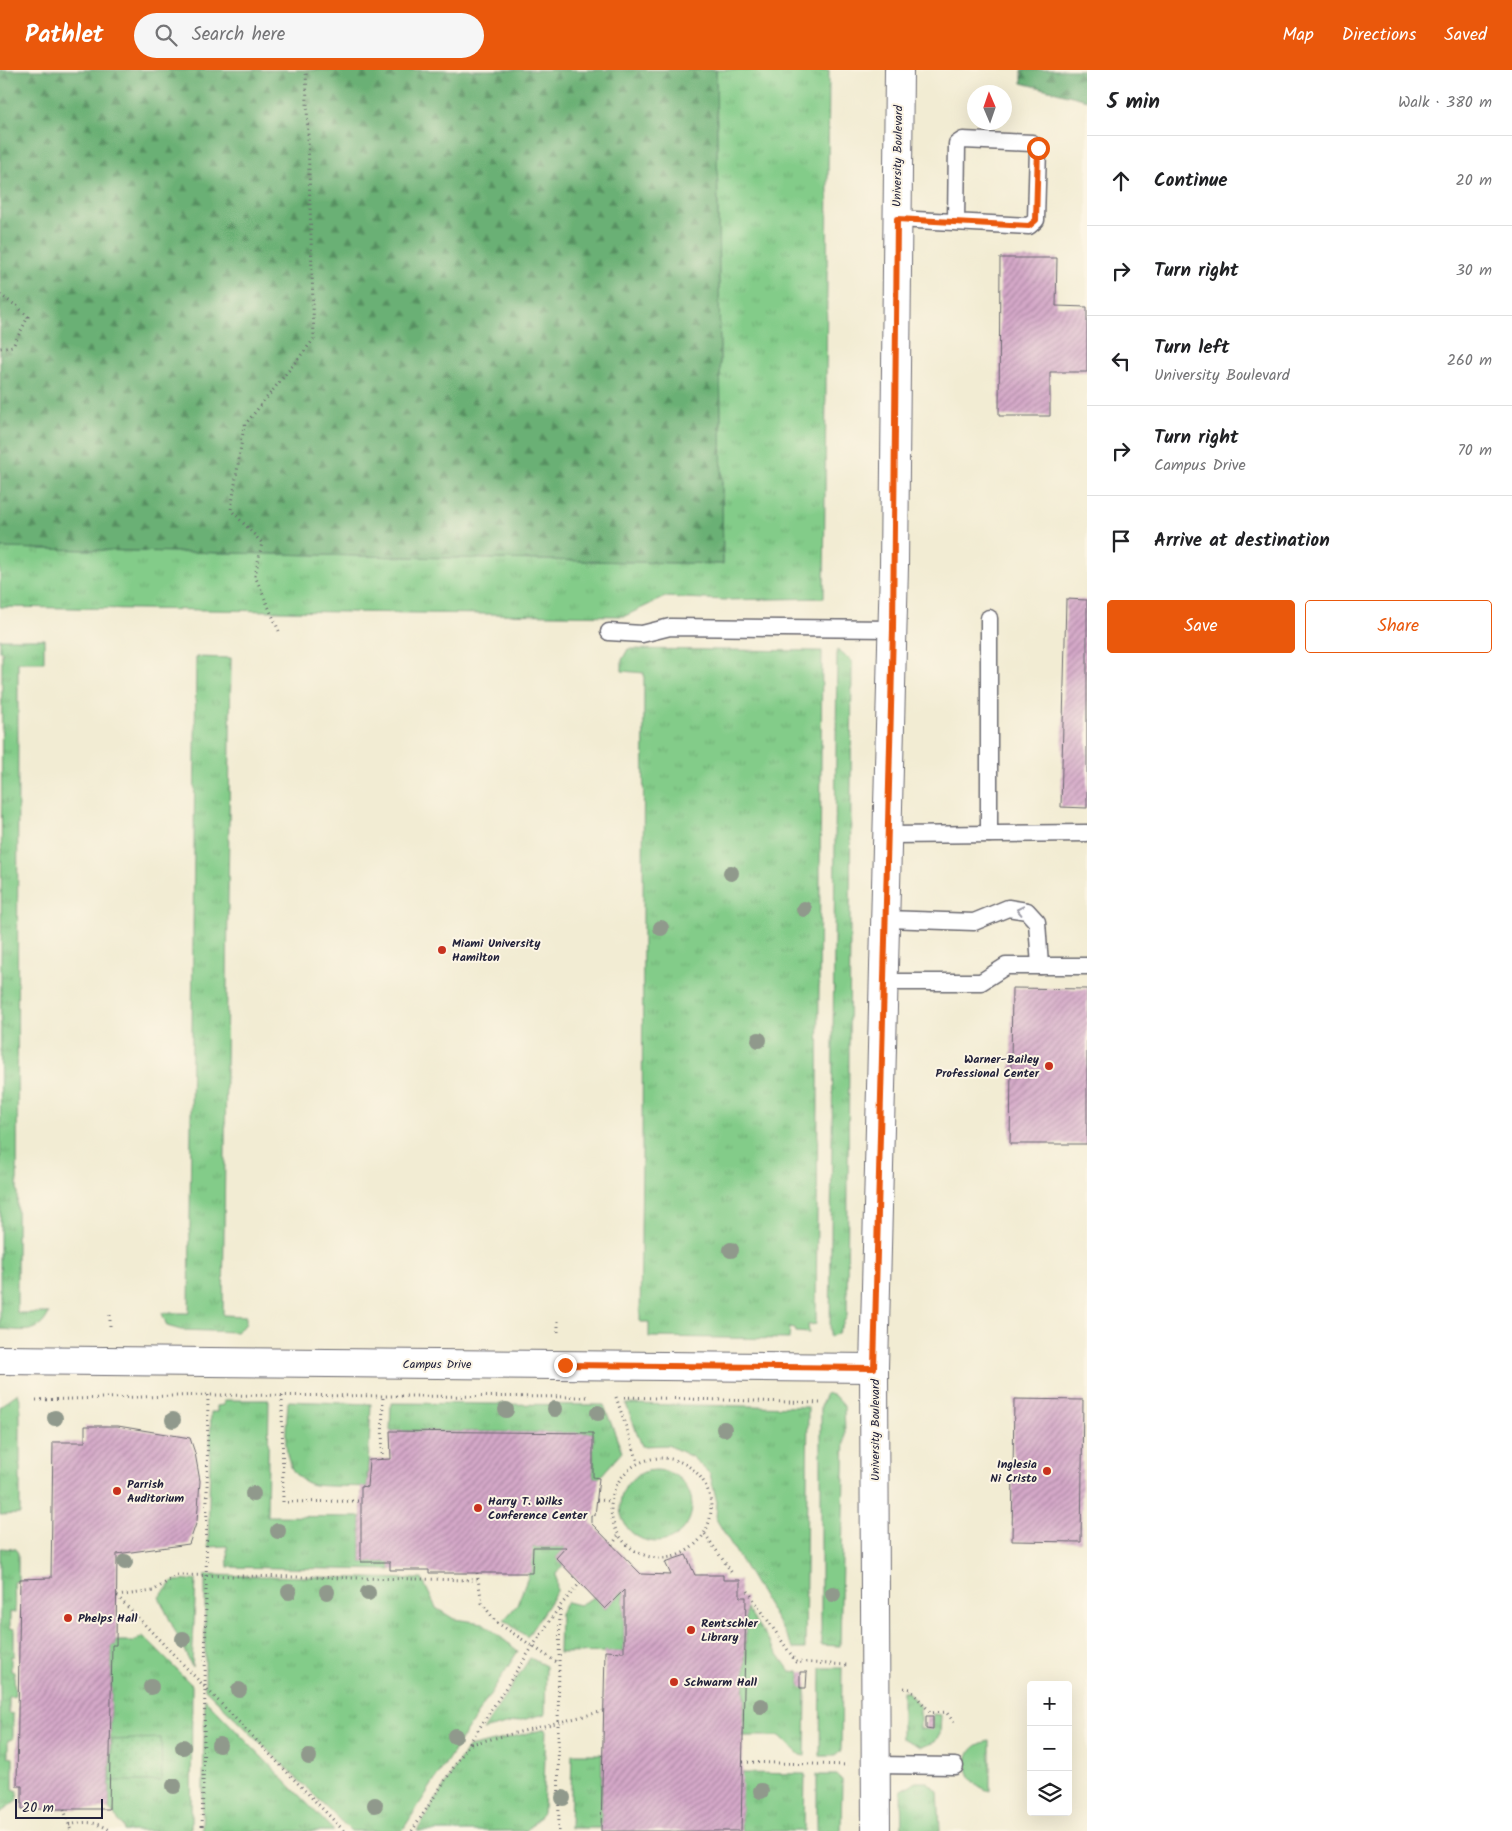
<!DOCTYPE html>
<meta charset="utf-8">
<style>
body{margin:0;font-family:Kalam,sans-serif;background:#f6f6f6;color:#202124}
.controls{position:absolute;right:15px;bottom:15px;display:grid;overflow:hidden;border-radius:5px;box-shadow:0 5px 20px #0002}
.controls button{width:45px;height:45px;display:grid;place-items:center;padding:0;border:0;border-bottom:1px solid #e0e0e0;background:#fff;color:#202124;font:25px sans-serif}
.compass{position:absolute;left:967px;top:15px;width:45px;height:45px;border-radius:50%;background:#fff;box-shadow:0 5px 20px #0002;rotate:358deg}
.scale{position:absolute;left:15px;bottom:12px;width:88px;box-sizing:border-box;padding-left:5px;border:2px solid #22223b;border-top:0;font-size:14px;line-height:18px;white-space:nowrap;color:#22223b;-webkit-text-stroke:4px #fcf5e5;paint-order:stroke}
.stop{position:absolute;width:15px;height:15px;margin:-11px;border:4px solid #ea580c;border-radius:50%;background:#fff}
.stop.end{background:#ea580c;border-color:#fff;box-shadow:0 1px 5px #0008}
.list{margin:0;padding:0;list-style:none}
h2{display:flex;justify-content:space-between;align-items:center;height:65px;margin:0;padding:0 20px;font-size:21px}
h2 small{font-size:16px;font-weight:400;color:#757577}
.list li{display:grid;grid-template-columns:32px 1fr auto;gap:15px;align-items:center;box-sizing:border-box;height:90px;padding:0 20px;border-top:1px solid #e0e0e0}
.list b{display:block;font-size:19px;white-space:nowrap}
.list p{margin:0;font-size:16px;white-space:nowrap;color:#757577}
.list em{font-size:16px;font-style:normal;color:#757577}
.actions{display:flex;gap:10px;padding:15px 20px}
.actions a{flex:1;padding:11px 0;border:1px solid #ea580c;border-radius:5px;text-align:center;font-size:18px;color:#ea580c}
.actions .main{background:#ea580c;color:#fff}
.icon{flex:none;width:28px;height:28px;fill:none;stroke:currentColor;stroke-width:2;stroke-linecap:round;stroke-linejoin:round}
.map{position:relative;flex:none;width:1087px;height:1761px;overflow:hidden}
header{display:flex;align-items:center;gap:30px;box-sizing:border-box;height:70px;padding:0 25px;background:#ea580c;color:#fff}
header strong{font-size:24px}
nav{display:flex;gap:28px;margin-inline-start:auto;font-size:18px}
.search{width:350px;height:45px;background:#f6f6f6;display:flex;align-items:center;gap:12px;box-sizing:border-box;padding:0 18px;border-radius:28px;color:#757577;font-size:19px}
main{display:flex}
aside{flex:1;background:#fff}
.map>svg:first-child{display:block}
.grass{fill:url(#grass-tufts);stroke:#527762}
.forest{fill:url(#forest-firs);stroke:#466958}
.garden{fill:url(#garden-dots);stroke:#527762}
.building{fill:url(#building-hatch)}
.lines{fill:none;stroke-linecap:round;stroke-linejoin:round}
.service-casing{stroke:#6b6970;stroke-width:19}
.minor-casing{stroke:#6b6970;stroke-width:30}
.tertiary-casing{stroke:#6b6970;stroke-width:30}
.path{stroke:#6b6970;stroke-width:3;stroke-dasharray:1 4;stroke-linecap:butt}
.service{stroke:#fff;stroke-width:16}
.minor{stroke:#fff;stroke-width:28}
.tertiary{stroke:#fff;stroke-width:28}
.tree{fill:#90998c}
.oneway{stroke:#9c9ca7}
.route{stroke:#ea580c;stroke-width:6}
.poi-dot{fill:#c8321e;stroke:#fcf5e5;stroke-width:2}
.labels{text-anchor:middle;dominant-baseline:central;stroke-width:4;stroke-linejoin:round;paint-order:stroke}
.street-label{font-size:12px;fill:#22223b;stroke:#fcf5e5}
.poi-label{font-size:12px;font-weight:bold;fill:#22223b;stroke:#fcf5e5;text-anchor:start}
</style>
<header>
<strong>Pathlet</strong>
<div class="search"><svg class="icon" aria-label="search" viewBox="0 0 24 24"><circle cx="10" cy="10" r="6"/><path d="M15 15l6 6"/></svg>Search here</div>
<nav><a>Map</a><a>Directions</a><a>Saved</a></nav>
</header>
<main>
<div class="map">
<svg width="1087" height="1761" viewBox="0 0 1087 1761">
<defs>
<pattern id="grass-tufts" width="24" height="20" patternUnits="userSpaceOnUse" patternTransform="scale(1.25)"><rect width="24" height="20" fill="#83cc89"/><path d="M3 7l-1-3M5 7V3M7 7l1-3M15 17l-1-3M17 17v-4M19 17l1-3" fill="none" stroke="#71af77"/></pattern>
<pattern id="forest-firs" width="22" height="20" patternUnits="userSpaceOnUse" patternTransform="scale(1.25)"><rect width="22" height="20" fill="#6ab075"/><path d="M5 1l3.5 6h-7zM16 11l3.5 6h-7z" fill="#578f61"/></pattern>
<pattern id="garden-dots" width="8" height="8" patternUnits="userSpaceOnUse" patternTransform="scale(1.25)"><rect width="8" height="8" fill="#83cc89"/><path d="M2 2h.1M6 6h.1" fill="none" stroke="#71af77" stroke-width="1.8" stroke-linecap="round"/></pattern>
<pattern id="building-hatch" width="6" height="6" patternUnits="userSpaceOnUse" patternTransform="scale(1.25)"><rect width="6" height="6" fill="#d4a8c8"/><path d="M-1 1l2-2M0 6l6-6M5 7l2-2" fill="none" stroke="#ac88a4"/></pattern>
</defs>
<rect width="100%" height="100%" fill="#fcf5e5"/>
<filter id="ink" filterUnits="userSpaceOnUse"><feTurbulence type="fractalNoise" baseFrequency=".02" numOctaves="2"/><feDisplacementMap in="SourceGraphic" scale="10" xChannelSelector="R" yChannelSelector="G"/><feConvolveMatrix kernelMatrix="1 2 1 2 8 2 1 2 1" color-interpolation-filters="sRGB"/></filter>
<filter id="wash" filterUnits="userSpaceOnUse"><feTurbulence type="fractalNoise" baseFrequency=".0096" numOctaves="4" result="noise"/><feDisplacementMap in="SourceGraphic" scale="20" xChannelSelector="R" yChannelSelector="G"/><feGaussianBlur stdDeviation="1.12" result="paint"/><feColorMatrix in="noise" values="0 0 0 0 0 0 0 0 0 0 0 0 0 0 0 0 0 1.4 0 .05"/><feComposite in="paint" operator="in"/></filter>
<g filter="url(#wash)">
<rect width="100%" height="100%" fill="#f2ecd3"/>
<g class="grass">
<path d="M716 0H829L824 528 726 530 665 527 625 546 0 537V478L723 494Z"/>
<path d="M0 569H44V592H18L17 1243H49C39 1266 22 1260 0 1259L2 582 0 581Z"/>
<path d="M628 579 822 581 816 1254 808 1255 809 1263 796 1262 795 1258 790 1257 789 1269 649 1267V1252H640L642 1087 644 603 622 601V590Z"/>
<path d="M837 580 852 591 847 1246 838 1263 830 1267Z"/>
<path d="M196 587 231 588 223 1245 246 1246V1254L236 1262 181 1260 167 1256 162 1243H189Z"/>
<path d="M18 1323 20 1330V1444L0 1445V1336Z"/>
<path d="M826 1323 835 1326 844 1336 845 1362 840 1576 821 1575V1336Z"/>
<path d="M224 1330H269L267 1446 361 1447V1492H390V1500L228 1497 227 1476 208 1477 211 1342H217V1336L224 1335Z"/>
<path d="M288 1331 371 1334 367 1417C356 1416 318 1417 310 1414 277 1402 287 1357 288 1331Z"/>
<path d="M391 1333 604 1335 622 1382 599 1408 593 1407V1363L390 1361Z"/>
<path d="M626 1334 808 1337 805 1579H794L716 1449 717 1432 710 1404 692 1387 668 1375 642 1376Z"/>
<circle cx="656" cy="1436" r="36"/>
<path d="M566 1477 556 1488 563 1495 556 1504 557 1521 527 1567 504 1550 517 1535 528 1507V1478Z"/>
<path d="M0 1478 15 1479 18 1483V1511L14 1512 15 1543 10 1542V1558L14 1559V1586H11V1601L14 1602 15 1626 9 1627V1643L13 1644V1669L8 1670V1686L13 1687V1719L18 1721 17 1730 0 1743Z"/>
<path d="M205 1505 422 1509 436 1538 454 1549 483 1553 518 1581 402 1761H351L205 1619Z"/>
<path d="M196 1510 192 1597 159 1527 174 1511Z"/>
<path d="M624 1520V1582L559 1583 560 1543 567 1532 579 1535 594 1527 605 1539Z"/>
<path d="M746 1538 790 1601 800 1602V1617L806 1618 805 1686 800 1685 780 1666H744Z"/>
<path d="M143 1566 192 1615 191 1761H124L123 1756 109 1739 112 1575H116V1571H135Z"/>
<path d="M530 1588 546 1596 545 1644 483 1660Z"/>
<path d="M821 1598H842L841 1681 835 1686H820Z"/>
<path d="M902 1622H908L920 1637V1659H933V1644L941 1645 940 1663 935 1672 921 1677 902 1668Z"/>
<path d="M205 1629 334 1761H202Z"/>
<path d="M546 1659 543 1743 526 1761H417L468 1677Z"/>
<path d="M990 1671V1721C960 1713 958 1675 990 1671Z"/>
<path d="M572 1684H602L601 1758H570Z"/>
<path d="M741 1703 805 1704 804 1761H741Z"/>
<path d="M817 1705H837L842 1710 841 1761H817Z"/>
<path d="M916 1712H927L938 1721 940 1761H902L901 1720Z"/>
</g>
<g class="forest">
<path d="M0 0H716L723 494 0 478Z"/>
<path d="M1022 0H1087V30L1022 13Z"/>
</g>
<path class="garden" d="M161 1668 162 1711H110L111 1670Z"/>
<g id="blocks">
<g class="building">
<path d="M1000 188H1057L1056 236 1087 237V302H1050V346H999Z"/>
<path d="M1066 529 1087 530V738L1061 737Z"/>
<path d="M1012 918 1087 919V1074H1010Z"/>
<path d="M1014 1329 1083 1330 1081 1472 1012 1471Z"/>
<path d="M85 1356H118L190 1368 195 1383 200 1411 197 1451 189 1474 117 1484 116 1575H112L109 1739H22V1716H17L20 1509 51 1508 53 1372H85Z"/>
<path d="M390 1361 593 1363V1407L599 1408 595 1446 591 1445V1453L641 1504 671 1505 665 1492 686 1485 695 1505H723V1510H740V1527H746L741 1761H601L605 1581 624 1582V1520L605 1539 556 1488 566 1477H533L532 1503H429V1500H390V1492H361V1416L367 1417 369 1390 391 1389Z"/>
<path d="M800 1602H807L806 1618H800Z"/>
<path d="M926 1646H933V1660L926 1659Z"/>
</g>
</g>
</g>
<g filter="url(#ink)">
<use href="#blocks" fill-opacity="0" stroke="#6b6970" stroke-width="1"/>
<g class="lines">
<g class="service-casing">
<g id="service">
<path d="M897 149 1029 156 1036 150 1038 78 1032 73 963 70 957 74 956 152"/>
<path d="M609 562 642 564 670 557 893 559"/>
<path d="M989 764V548"/>
<path d="M888 765 1087 763"/>
<path d="M886 849 974 852 1008 838 1027 841 1037 852 1040 896"/>
<path d="M884 912H981L1006 896H1087"/>
<path d="M876 1695 955 1696"/>
</g>
</g>
<g class="minor-casing">
<path id="minor" d="M0 1290 874 1298"/>
</g>
<g class="tertiary-casing">
<path id="tertiary" d="M876 1761 874 1298 894 496 899 0"/>
</g>
<g class="path">
<path d="M0 225 17 236 28 247 13 276 0 278"/>
<path d="M279 561 255 506 262 473 231 440 244 356 314 269 306 0"/>
<path d="M110 1245V1258"/>
<path d="M558 1251V1264"/>
<path d="M282 1326 283 1432 361 1431"/>
<path d="M616 1327 638 1392"/>
<path d="M624 1327 821 1333"/>
<path d="M36 1330 208 1325 590 1327"/>
<circle cx="661" cy="1438" r="50"/>
<path d="M382 1389 383 1326"/>
<path d="M597 1430 611 1431"/>
<path d="M705 1464 732 1503"/>
<path d="M612 1475 618 1466"/>
<path d="M477 1503 482 1533 496 1552 558 1593"/>
<path d="M748 1521 796 1592 847 1595"/>
<path d="M117 1526 153 1521 177 1505 477 1510"/>
<path d="M117 1526 344 1761"/>
<path d="M904 1618 910 1619 931 1643 946 1642 954 1652"/>
<path d="M471 1674 604 1641"/>
<path d="M743 1692 848 1695"/>
<path d="M64 1739 71 1761"/>
<path d="M69 1755C85 1751 97 1751 111 1761"/>
<path d="M202 1761 205 1619 208 1325"/>
<path d="M412 1761 533 1576 560 1536 580 1513"/>
<path d="M559 1761 558 1653 560 1537"/>
</g>
<use href="#service" class="service"/>
<use href="#minor" class="minor"/>
<use href="#tertiary" class="tertiary"/>
</g>
<g class="tree">
<circle cx="731" cy="803" r="8"/>
<circle cx="804" cy="839" r="8"/>
<circle cx="661" cy="858" r="8"/>
<circle cx="759" cy="970" r="8"/>
<circle cx="731" cy="1180" r="8"/>
<circle cx="555" cy="1339" r="8"/>
<circle cx="506" cy="1340" r="8"/>
<circle cx="598" cy="1343" r="8"/>
<circle cx="55" cy="1348" r="8"/>
<circle cx="173" cy="1350" r="8"/>
<circle cx="724" cy="1359" r="8"/>
<circle cx="253" cy="1424" r="8"/>
<circle cx="278" cy="1461" r="8"/>
<circle cx="125" cy="1492" r="8"/>
<circle cx="289" cy="1522" r="8"/>
<circle cx="327" cy="1522" r="8"/>
<circle cx="368" cy="1523" r="8"/>
<circle cx="833" cy="1524" r="8"/>
<circle cx="183" cy="1569" r="8"/>
<circle cx="151" cy="1617" r="8"/>
<circle cx="239" cy="1620" r="8"/>
<circle cx="761" cy="1636" r="8"/>
<circle cx="455" cy="1666" r="8"/>
<circle cx="219" cy="1675" r="8"/>
<circle cx="183" cy="1677" r="8"/>
<circle cx="309" cy="1687" r="8"/>
<circle cx="174" cy="1716" r="8"/>
<circle cx="761" cy="1721" r="8"/>
<circle cx="563" cy="1728" r="8"/>
<circle cx="375" cy="1735" r="8"/>
</g>
<defs><path id="oneway-chevron" d="M-2-3.5L2.5 0L-2 3.5" fill="none" stroke-width="1.6" stroke-linecap="round" stroke-linejoin="round" transform="scale(1.25)"/></defs>
<use class="oneway" href="#oneway-chevron" transform="translate(1020 840) rotate(-167)"/>
</g>
<g class="lines" filter="url(#ink)">
<path class="route" d="M565 1295 874 1298 893 559 897 149 1029 156 1036 150 1038 78"/>
</g>
<g class="poi-dot">
<circle cx="442" cy="880" r="5"/>
<circle cx="1049" cy="996" r="5"/>
<circle cx="1047" cy="1401" r="5"/>
<circle cx="117" cy="1421" r="5"/>
<circle cx="478" cy="1438" r="5"/>
<circle cx="68" cy="1548" r="5"/>
<circle cx="691" cy="1560" r="5"/>
<circle cx="674" cy="1612" r="5"/>
</g>
<g class="labels">
<g class="street-label">
<text transform="translate(898 86) rotate(-89)">University Boulevard</text>
<text x="437" y="1294">Campus Drive</text>
<text transform="translate(875 1360) rotate(-90)">University Boulevard</text>
</g>
<g class="poi-label">
<text x="452" y="873">Miami University<tspan x="452" dy="14">Hamilton</tspan></text>
<text x="1039" y="989" text-anchor="end">Warner-Bailey<tspan x="1039" dy="14">Professional Center</tspan></text>
<text x="1037" y="1394" text-anchor="end">Inglesia<tspan x="1037" dy="14">Ni Cristo</tspan></text>
<text x="127" y="1414">Parrish<tspan x="127" dy="14">Auditorium</tspan></text>
<text x="488" y="1431">Harry T. Wilks<tspan x="488" dy="14">Conference Center</tspan></text>
<text x="78" y="1548">Phelps Hall</text>
<text x="701" y="1553">Rentschler<tspan x="701" dy="14">Library</tspan></text>
<text x="684" y="1612">Schwarm Hall</text>
</g>
</g>
</svg>
<div class="controls">
<button>+</button>
<button>−</button>
<button><svg class="icon" aria-label="layers" viewBox="0 0 24 24"><path d="M12 4l9 5-9 5-9-5zM3 14l9 5 9-5"/></svg></button>
</div>
<svg class="compass" viewBox="-18 -18 36 36"><path d="M0-13l5 13h-10z" fill="#e53935"/><path d="M0 13l5-13h-10z" fill="#757577"/></svg>
<div class="scale">20 m</div>
<div class="stop" style="left:1038px;top:78px"></div>
<div class="stop end" style="left:565px;top:1295px"></div>
</div>
<aside>
<h2>5 min<small>Walk · 380 m</small></h2>
<ul class="list">
<li><svg class="icon" aria-label="ahead" viewBox="0 0 24 24"><path d="M12 20V5M6 11l6-6 6 6"/></svg><div><b>Continue</b></div><em>20 m</em></li>
<li><svg class="icon" aria-label="right" viewBox="0 0 24 24"><path d="M7 20v-9h11M14 6l5 5-5 5"/></svg><div><b>Turn right</b></div><em>30 m</em></li>
<li><svg class="icon" aria-label="left" viewBox="0 0 24 24"><path d="M17 20v-9H6M10 6l-5 5 5 5"/></svg><div><b>Turn left</b><p>University Boulevard</p></div><em>260 m</em></li>
<li><svg class="icon" aria-label="right" viewBox="0 0 24 24"><path d="M7 20v-9h11M14 6l5 5-5 5"/></svg><div><b>Turn right</b><p>Campus Drive</p></div><em>70 m</em></li>
<li><svg class="icon" aria-label="arrive" viewBox="0 0 24 24"><path d="M6 21V4h12l-3 4 3 4H6"/></svg><div><b>Arrive at destination</b></div></li>
</ul>
<div class="actions"><a class="main">Save</a><a>Share</a></div>
</aside>
</main>
